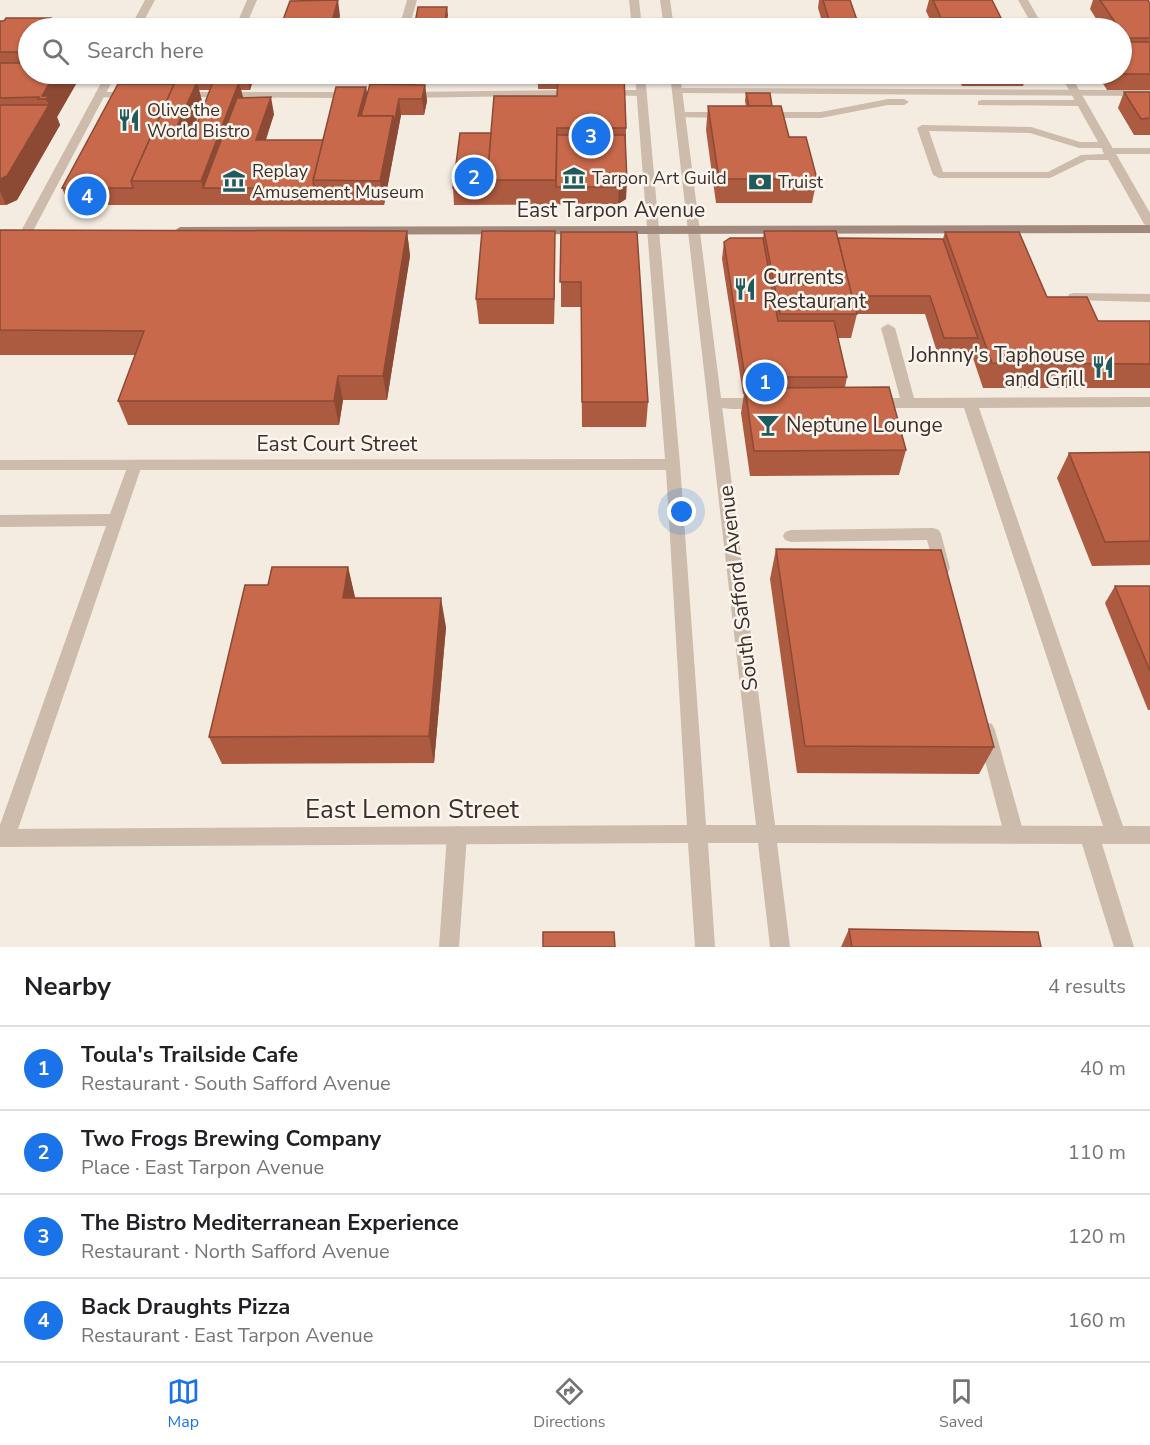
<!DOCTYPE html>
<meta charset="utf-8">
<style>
body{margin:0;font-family:"Nunito Sans",sans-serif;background:#f6f6f6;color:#202124}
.you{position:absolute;left:682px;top:512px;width:21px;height:21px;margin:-15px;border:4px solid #fff;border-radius:50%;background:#1a73e8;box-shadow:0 0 0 9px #1a73e833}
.badge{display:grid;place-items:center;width:39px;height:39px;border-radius:50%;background:#1a73e8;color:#fff;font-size:20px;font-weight:700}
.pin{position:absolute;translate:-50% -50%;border:3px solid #fff;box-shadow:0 2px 6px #0006}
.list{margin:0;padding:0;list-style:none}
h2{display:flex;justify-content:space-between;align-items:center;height:78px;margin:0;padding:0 24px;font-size:26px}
h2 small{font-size:20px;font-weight:400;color:#757577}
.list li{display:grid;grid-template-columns:39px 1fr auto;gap:18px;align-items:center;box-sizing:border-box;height:84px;padding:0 24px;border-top:2px solid #e0e0e0}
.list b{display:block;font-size:22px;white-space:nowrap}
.list p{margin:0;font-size:20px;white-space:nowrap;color:#757577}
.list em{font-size:20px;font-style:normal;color:#757577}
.icon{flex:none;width:33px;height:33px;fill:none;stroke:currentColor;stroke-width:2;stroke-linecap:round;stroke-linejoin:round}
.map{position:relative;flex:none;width:1150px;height:947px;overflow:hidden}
.search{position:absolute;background:#fff;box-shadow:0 2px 4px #0004;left:18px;right:18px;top:18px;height:66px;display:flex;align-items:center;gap:15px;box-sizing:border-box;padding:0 21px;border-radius:33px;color:#757577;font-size:22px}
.sheet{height:414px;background:#fff}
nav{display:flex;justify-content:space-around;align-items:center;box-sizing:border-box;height:84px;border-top:2px solid #e0e0e0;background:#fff;font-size:16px;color:#757577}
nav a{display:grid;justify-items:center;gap:3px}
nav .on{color:#1a73e8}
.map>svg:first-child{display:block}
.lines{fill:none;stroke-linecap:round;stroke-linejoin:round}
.lane{fill:#cdbbac;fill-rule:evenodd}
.street{fill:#cdbbac;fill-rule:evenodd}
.secondary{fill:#a18a7d;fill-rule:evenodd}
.wall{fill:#ac5a40;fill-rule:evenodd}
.shaded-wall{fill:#8c4a34}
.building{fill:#c8694b;stroke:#8c4a34;stroke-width:1.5}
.labels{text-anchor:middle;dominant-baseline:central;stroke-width:5;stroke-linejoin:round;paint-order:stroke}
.far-poi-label{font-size:18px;fill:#3b302b;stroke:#fbf5ee;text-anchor:start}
.street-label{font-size:21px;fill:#3b302b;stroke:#fbf5ee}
.poi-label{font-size:21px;fill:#3b302b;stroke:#fbf5ee;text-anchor:start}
.near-street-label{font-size:26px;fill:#3b302b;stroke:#fbf5ee}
</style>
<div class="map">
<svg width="1150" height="947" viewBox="0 0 1150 947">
<rect width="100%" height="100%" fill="#f4ebe1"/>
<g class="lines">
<g class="lane">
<path d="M247 0H257L245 28H235Z"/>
<path d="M407 0H417L409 28H399Z"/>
<path d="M677 88 1150 90V96L673 93V89Z"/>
<path d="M576 90 580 91V95L405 98 400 95 405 92Z"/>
<path d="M606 90H642L647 93 642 96 602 95V91Z"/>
<path d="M99 92H132L137 95 132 98 95 97V93Z"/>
<path d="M180 92H354L359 95 354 98 176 97 175 95Z"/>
<path d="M888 99H904L909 102 904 105H888L821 118H765L760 115 765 112H821Z"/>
<path d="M982 100H1081L1086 103 1081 106 978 105V101Z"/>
<path d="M680 112H726L731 115 726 118 676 117V113Z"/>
<path d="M922 125 1031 127 1080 142H1105L1111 145 1105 148H1079L1030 133 929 131 943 172H1048L1081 155 1105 154 1102 151 1108 148H1150V154H1115L1118 157 1112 160H1087L1050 178H939L933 175 917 128Z"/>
<path d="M1074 293 1150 294V302L1069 300 1068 297 1069 294Z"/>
<path d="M888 324 895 328 914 398 1150 397V407L979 408 1126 835 1123 842 1116 844 1109 842 1106 835 964 408H875L868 403 875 398H900L881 328Z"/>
<path d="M716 398H761L768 403C762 411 715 411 709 403Z"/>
<path d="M135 460 140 461 142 465 15 838 12 845 5 847 0 845V825L106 526 0 527V515L110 514 128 465 130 461Z"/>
<path d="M933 528 939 530 941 534 950 568 948 573 942 574 936 573 927 540 791 542 785 540 783 536 785 532 791 530Z"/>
<path d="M986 722 992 724 995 730 1024 834 1021 841 1014 843 1007 841 1004 834 977 730 980 724Z"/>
<path d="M457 826 464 828 467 835 459 947H439L447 835 450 828Z"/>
</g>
<g class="street">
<path d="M145 0H155L140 28H130Z"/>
<path d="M629 0H639L642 28H632Z"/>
<path d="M660 0H670L674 28H664Z"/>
<path d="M1018 0H1028L1044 28H1034Z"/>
<path d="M106 74H116L33 231 27 235 23 234 21 231Z"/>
<path d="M635 74H645L680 464 706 825H756L670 74H680L775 825 1150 826V844H1102L1134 947H1114L1082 844 777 843 790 947H770L758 843H708L715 947H695L688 843 0 847V829L687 825 666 470H0V460L665 459Z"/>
<path d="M1060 74H1070L1150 213V228L1144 224Z"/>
</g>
<path class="secondary" d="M1150 225V233L180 235 174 231 180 227Z"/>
</g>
<g class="wall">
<path d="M819 0H850L859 26V28H824L818 8Z"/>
<path d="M929 0H992L1001 18 998 28H934L926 11Z"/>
<path d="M1093 0H1148L1150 3V90H1107L1097 74H1122V28H1102L1090 9Z"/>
<path d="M0 21 28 28V74H74L73 75 76 84 57 117 60 125 17 200 6 205H0Z"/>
<path d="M138 74H255L250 90H241L243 98 274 114 266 140H323L366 87 367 94 425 85 427 101 424 115H401L384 205H69L62 188 141 84ZM199 90H210L196 126H194L203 105Z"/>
<path d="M538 74H624L626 128V199L618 204 454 205 453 188 557 96V89H538Z"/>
<path d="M956 74H1027L1023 86H962Z"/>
<path d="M1124 92H1150V135H1134L1118 108Z"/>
<path d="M746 93 772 106 789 137 817 179 812 203H716L706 130 708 106H746L745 101Z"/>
<path d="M0 230 407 231 410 256 387 400H343L339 425H128L118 401 135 355H0Z"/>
<path d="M764 231 838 238 943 239 945 232 1047 297 1098 321H1150V388H983L972 355H938L925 314H857L851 338H838L847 377 845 387 906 450 899 475 750 476 741 413 744 394H743L722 259 724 242 763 238Z"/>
<path d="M561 232 648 402 646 427H582L581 307H561Z"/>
<path d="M555 256 554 324H479L476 299Z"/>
<path d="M1150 452V565L1092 566 1057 478 1069 453Z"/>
<path d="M776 549 994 747 979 774 797 773 770 579Z"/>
<path d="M348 567 355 598 446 627 434 763 222 764 209 737 268 585Z"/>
<path d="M1115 586H1150V710H1148L1105 603Z"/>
<path d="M849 929 1041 947H841Z"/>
</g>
<g class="shaded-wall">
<path d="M338 0 340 16 337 28H330Z"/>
<path d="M447 7 448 15 446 28H444Z"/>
<path d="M79 21 82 28H74Z"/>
<path d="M55 74H74L73 75 76 84 57 117 60 125 17 200 6 205 0 191V179L49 105 46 99 42 96Z"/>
<path d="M246 74H255L250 90Z"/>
<path d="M197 82 203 105 184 150 177 126Z"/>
<path d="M239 82 245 105 203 188 201 181Z"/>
<path d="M425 85 427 101 424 115 422 99Z"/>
<path d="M366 87 370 111 366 123 358 116Z"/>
<path d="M271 97 274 114 260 156 256 140Z"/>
<path d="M399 99 401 115 384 205 380 181 393 116Z"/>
<path d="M627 182 626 199 618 204 619 187Z"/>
<path d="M407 231 410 256 387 400 383 376Z"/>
<path d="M555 231V256L554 324V299Z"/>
<path d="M338 376 343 400 339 425 334 401Z"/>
<path d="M348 567 355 597 350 627 343 598Z"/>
<path d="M441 598 446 627 434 763 429 736Z"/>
</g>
<g class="building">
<path d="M338 0 330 28H280L290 1Z"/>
<path d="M823 0H850L859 26H831Z"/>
<path d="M933 0H992L1001 18H941Z"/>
<path d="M1100 0H1148L1150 3V38H1125L1122 33V28H1119Z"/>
<path d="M418 7H447L444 28H414Z"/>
<path d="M6 18H51L50 21H79L74 28H28V52H0V21H4Z"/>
<path d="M1122 42H1150V74H1114H1122Z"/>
<path d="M0 63H28V74H55L42 96H49L46 99H38L39 97 0 98Z"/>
<path d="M571 74H624L626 128H557L556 180H487L494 96H557L558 77H571Z"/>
<path d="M175 82H197L177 126H196L213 82H239L201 181H131Z"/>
<path d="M118 84H174L131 181 133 188H62Z"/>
<path d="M370 84 425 85 422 99H399L394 123 393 116H361Z"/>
<path d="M336 87H366L358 116H393L380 181 313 180Z"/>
<path d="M1124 92H1150V118L1141 119Z"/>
<path d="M746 93H770L772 106H749Z"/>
<path d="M271 97 256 140H323L313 180 314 188H203L237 98Z"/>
<path d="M0 105H49L7 176 0 179Z"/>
<path d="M708 106H781L789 137H806L817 179H719Z"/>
<path d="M460 133H491L487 180V187L453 188Z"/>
<path d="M557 135H625L627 182 619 187H556Z"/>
<path d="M0 230 407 231 383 376H338L334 401H118L144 331 0 330Z"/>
<path d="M482 231H555L554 299H476Z"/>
<path d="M764 231H836L857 314H780Z"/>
<path d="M561 232H637L648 402H582L581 282H560Z"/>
<path d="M945 232H1019L1047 297H1087L1098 321H1150V364L992 363Z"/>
<path d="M730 238H763L778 321H834L847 377H745L724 242Z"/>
<path d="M838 238 943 239 978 338H944L930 296H852Z"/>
<path d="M889 387 906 450 754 451 745 388Z"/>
<path d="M1150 452V541L1105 542 1069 453Z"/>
<path d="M776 549 941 550 994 747 805 746Z"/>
<path d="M272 567H348L343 598H441L429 736 209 737 245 585H268Z"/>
<path d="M1115 586H1150V671Z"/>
<path d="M849 929 1038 932 1041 947H852Z"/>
<path d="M543 932H614L615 947H543Z"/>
</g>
<defs>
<g id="restaurant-bare" transform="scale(1.8)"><path d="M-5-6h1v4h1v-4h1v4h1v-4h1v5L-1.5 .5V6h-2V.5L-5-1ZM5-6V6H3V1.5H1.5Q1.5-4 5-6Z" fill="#1f5a5e" stroke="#fbf5ee" stroke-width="2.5" paint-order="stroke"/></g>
<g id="museum-bare" transform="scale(1.8)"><path d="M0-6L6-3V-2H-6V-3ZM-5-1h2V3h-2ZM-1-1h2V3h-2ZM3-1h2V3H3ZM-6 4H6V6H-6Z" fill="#1f5a5e" stroke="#fbf5ee" stroke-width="2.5" paint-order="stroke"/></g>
<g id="bank-bare" transform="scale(1.8)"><path d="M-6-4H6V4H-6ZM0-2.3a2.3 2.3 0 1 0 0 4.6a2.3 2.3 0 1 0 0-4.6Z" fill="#1f5a5e" stroke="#fbf5ee" stroke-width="2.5" paint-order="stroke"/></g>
<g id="bar-bare" transform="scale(1.8)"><path d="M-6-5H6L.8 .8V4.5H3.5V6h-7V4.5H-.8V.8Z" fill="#1f5a5e" stroke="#fbf5ee" stroke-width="2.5" paint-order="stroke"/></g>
</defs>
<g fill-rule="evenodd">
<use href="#restaurant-bare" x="129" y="120"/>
<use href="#museum-bare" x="574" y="178"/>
<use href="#museum-bare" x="234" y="181"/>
<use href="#bank-bare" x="760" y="182"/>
<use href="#restaurant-bare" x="745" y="289"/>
<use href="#restaurant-bare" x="1103" y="367"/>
<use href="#bar-bare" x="768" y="425"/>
</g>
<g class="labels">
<g class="far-poi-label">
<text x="147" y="110">Olive the<tspan x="147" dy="21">World Bistro</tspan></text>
<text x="252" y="171">Replay<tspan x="252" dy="21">Amusement Museum</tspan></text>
<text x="592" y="178">Tarpon Art Guild</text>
<text x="778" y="182">Truist</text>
</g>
<g class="street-label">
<text x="611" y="210">East Tarpon Avenue</text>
<text x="337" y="444">East Court Street</text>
<text transform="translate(738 588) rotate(-97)">South Safford Avenue</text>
</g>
<g class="poi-label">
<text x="763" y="277">Currents<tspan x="763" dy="24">Restaurant</tspan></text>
<text x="1085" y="355" text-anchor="end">Johnny's Taphouse<tspan x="1085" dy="24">and Grill</tspan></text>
<text x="786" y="425">Neptune Lounge</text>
</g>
<g class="near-street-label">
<text x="412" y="809">East Lemon Street</text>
</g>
</g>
</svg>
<div class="you"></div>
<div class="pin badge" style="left:765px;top:382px">1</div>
<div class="pin badge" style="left:474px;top:177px">2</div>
<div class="pin badge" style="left:591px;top:136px">3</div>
<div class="pin badge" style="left:87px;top:196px">4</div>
<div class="search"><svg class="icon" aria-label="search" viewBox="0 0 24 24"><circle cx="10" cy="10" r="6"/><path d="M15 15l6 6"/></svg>Search here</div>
</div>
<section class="sheet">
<h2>Nearby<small>4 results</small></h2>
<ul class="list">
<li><span class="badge">1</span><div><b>Toula's Trailside Cafe</b><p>Restaurant · South Safford Avenue</p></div><em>40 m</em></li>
<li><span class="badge">2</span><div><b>Two Frogs Brewing Company</b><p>Place · East Tarpon Avenue</p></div><em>110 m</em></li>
<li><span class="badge">3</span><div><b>The Bistro Mediterranean Experience</b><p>Restaurant · North Safford Avenue</p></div><em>120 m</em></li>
<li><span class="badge">4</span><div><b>Back Draughts Pizza</b><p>Restaurant · East Tarpon Avenue</p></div><em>160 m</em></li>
</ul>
</section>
<nav>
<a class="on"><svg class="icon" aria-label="map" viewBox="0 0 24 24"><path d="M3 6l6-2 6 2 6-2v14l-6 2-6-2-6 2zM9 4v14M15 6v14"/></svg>Map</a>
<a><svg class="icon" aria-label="directions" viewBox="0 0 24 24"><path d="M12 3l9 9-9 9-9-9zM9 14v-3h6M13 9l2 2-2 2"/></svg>Directions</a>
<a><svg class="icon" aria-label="saved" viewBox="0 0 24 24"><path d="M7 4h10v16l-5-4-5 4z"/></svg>Saved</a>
</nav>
